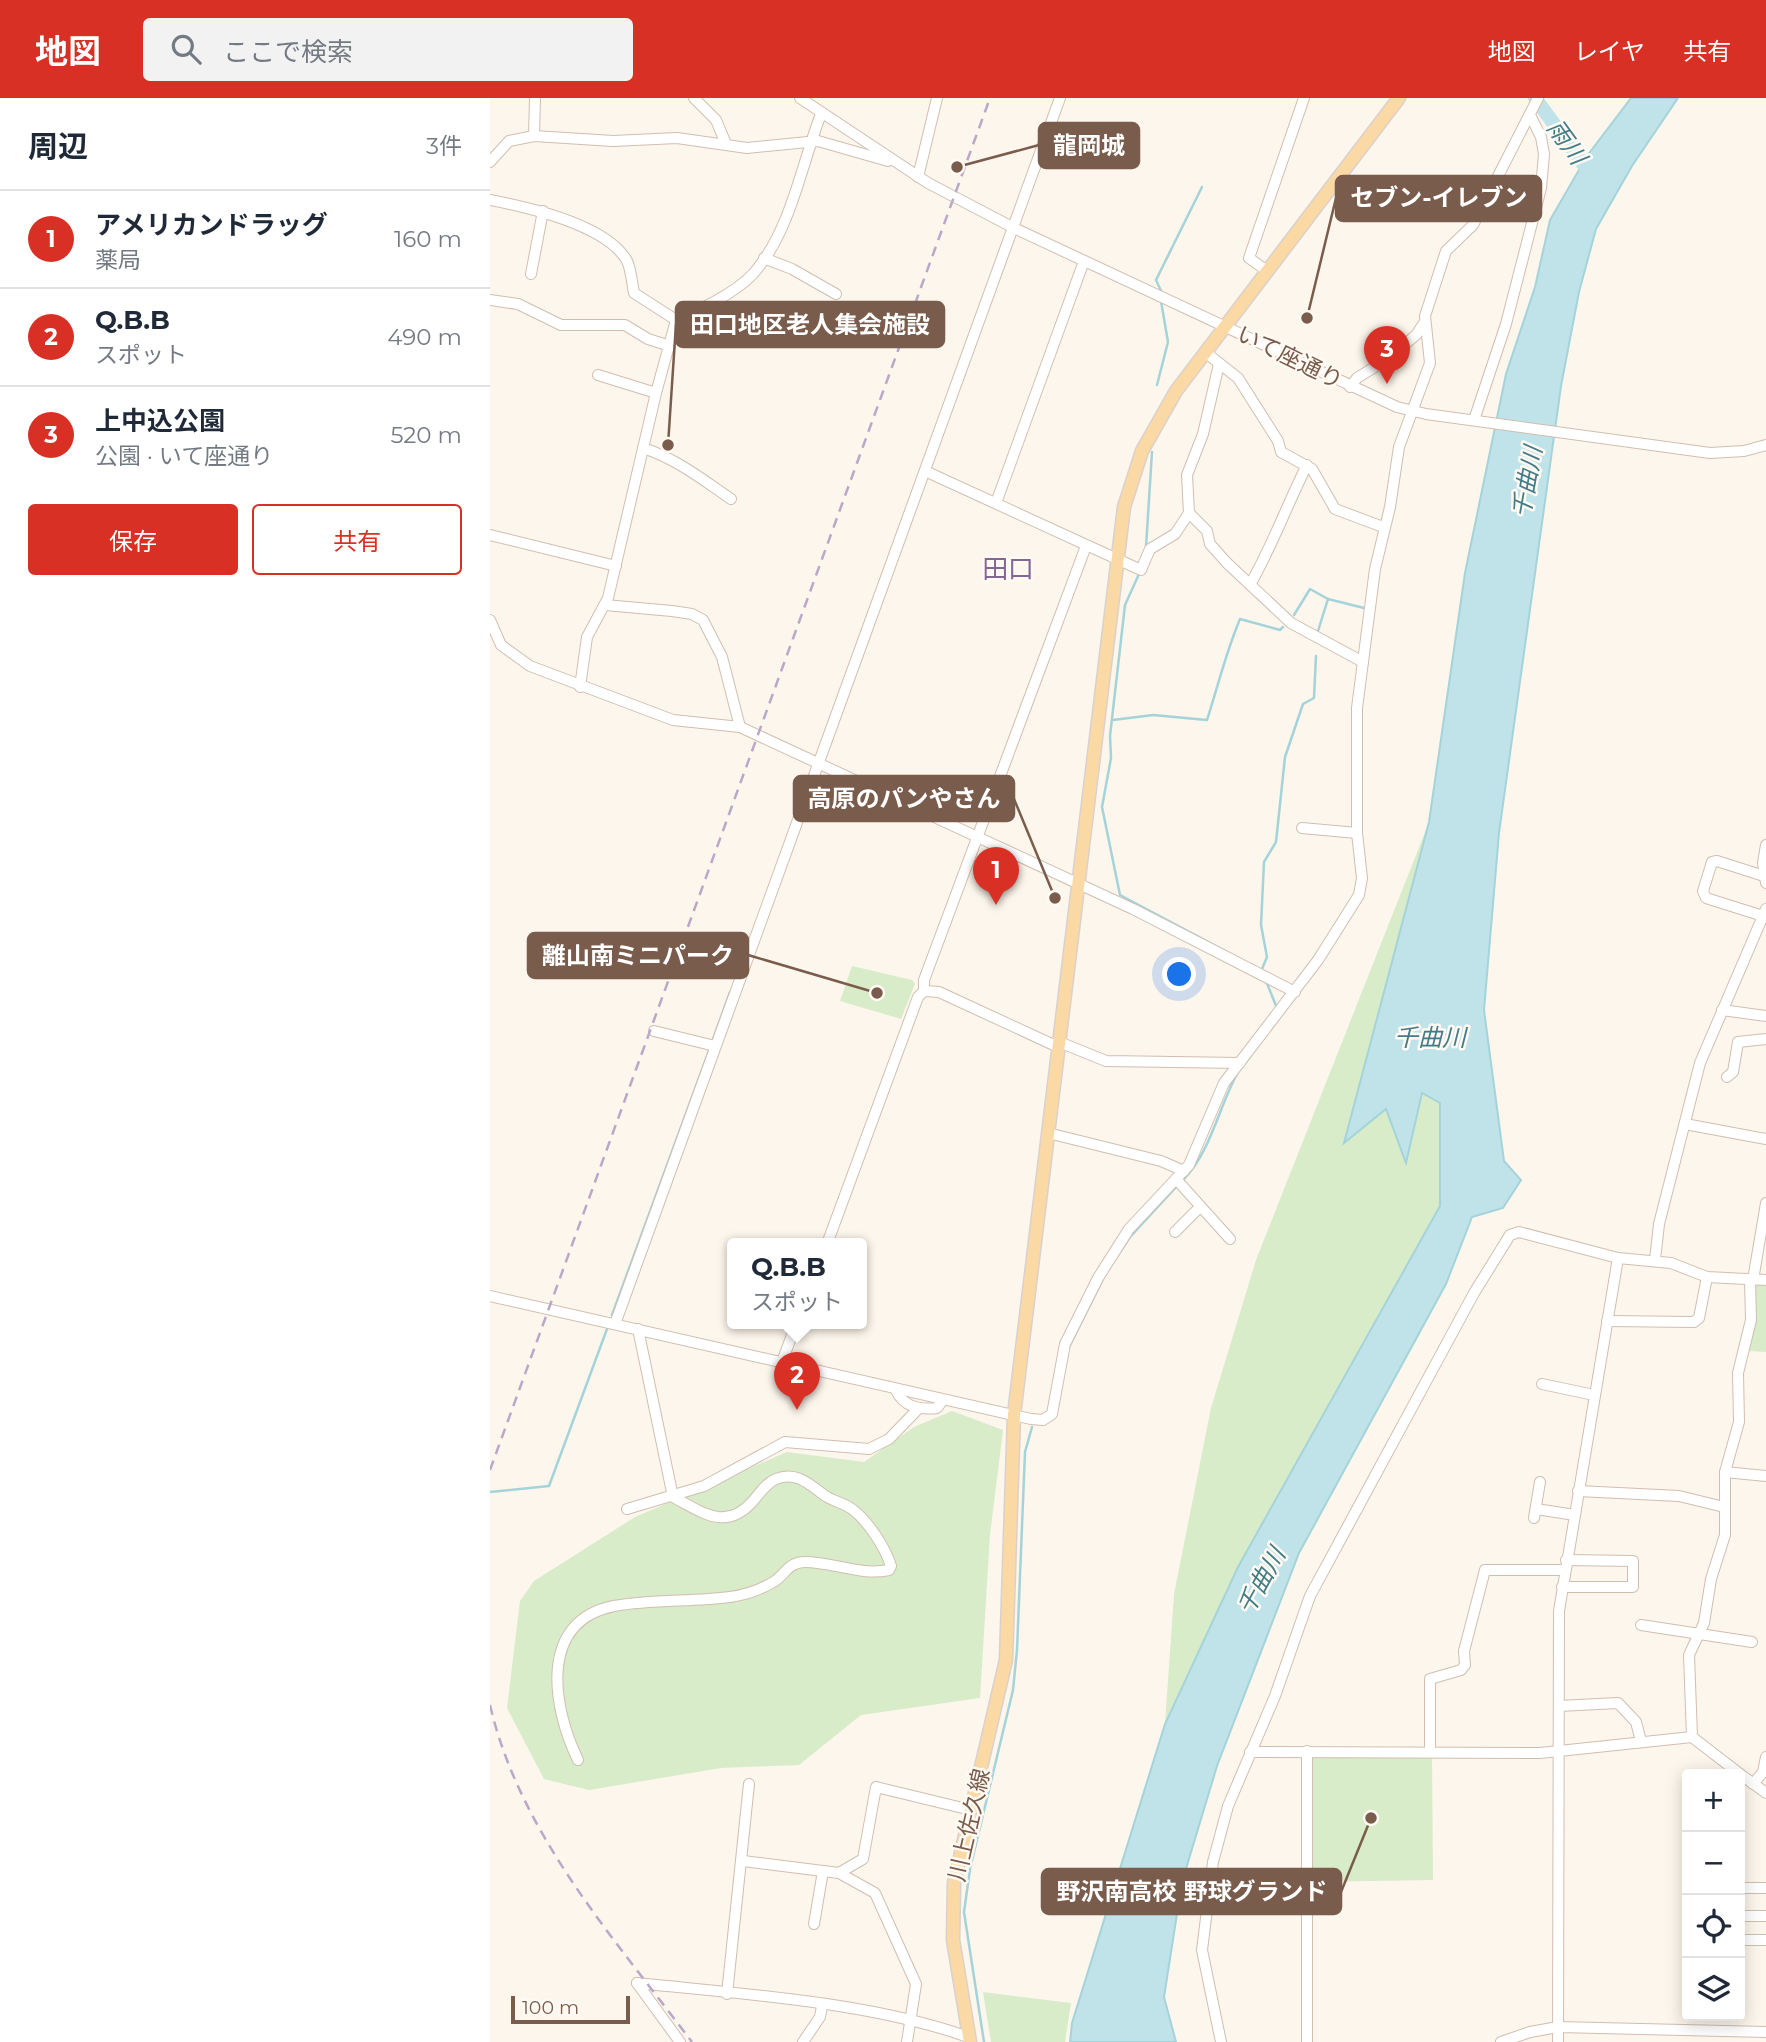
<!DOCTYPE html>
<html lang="ja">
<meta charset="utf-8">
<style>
body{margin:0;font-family:Montserrat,"Noto Sans JP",sans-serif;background:#f2f2f3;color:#1f2937}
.controls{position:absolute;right:21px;bottom:21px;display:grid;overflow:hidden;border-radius:7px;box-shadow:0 4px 18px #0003}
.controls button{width:63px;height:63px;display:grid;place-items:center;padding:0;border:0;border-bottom:2px solid #e0e1e3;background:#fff;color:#1f2937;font:35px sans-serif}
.scale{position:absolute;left:21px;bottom:18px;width:119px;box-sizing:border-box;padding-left:7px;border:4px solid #7a5c4d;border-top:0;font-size:19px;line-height:24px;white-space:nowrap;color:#7a5c4d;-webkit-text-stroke:5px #fffaf3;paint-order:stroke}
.you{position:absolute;left:690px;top:877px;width:24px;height:24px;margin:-18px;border:5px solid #fff;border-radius:50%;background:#1a73e8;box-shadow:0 0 0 10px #1a73e833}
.badge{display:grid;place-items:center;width:46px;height:46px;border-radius:50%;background:#d93025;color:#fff;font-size:23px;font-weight:700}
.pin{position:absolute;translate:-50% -58px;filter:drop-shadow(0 2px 4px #0008)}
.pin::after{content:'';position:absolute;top:37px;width:24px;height:21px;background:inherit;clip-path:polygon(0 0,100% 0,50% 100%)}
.popup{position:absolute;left:237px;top:1140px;width:140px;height:91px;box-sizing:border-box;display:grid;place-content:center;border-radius:7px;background:#fff;filter:drop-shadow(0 2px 5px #0005);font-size:23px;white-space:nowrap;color:#747a83}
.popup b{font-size:26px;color:#1f2937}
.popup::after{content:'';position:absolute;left:50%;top:100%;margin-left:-14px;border:14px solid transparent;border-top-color:#fff}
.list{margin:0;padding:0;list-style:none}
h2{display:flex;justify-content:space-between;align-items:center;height:91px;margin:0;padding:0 28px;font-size:30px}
h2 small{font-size:23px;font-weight:400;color:#747a83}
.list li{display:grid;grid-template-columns:46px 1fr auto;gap:21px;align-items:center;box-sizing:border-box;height:98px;padding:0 28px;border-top:2px solid #e0e1e3}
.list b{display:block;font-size:26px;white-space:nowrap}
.list p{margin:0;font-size:23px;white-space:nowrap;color:#747a83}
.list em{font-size:23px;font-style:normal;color:#747a83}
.actions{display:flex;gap:14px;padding:21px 28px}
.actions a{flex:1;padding:16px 0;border:2px solid #d93025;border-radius:7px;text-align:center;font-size:24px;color:#d93025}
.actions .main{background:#d93025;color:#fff}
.icon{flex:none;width:38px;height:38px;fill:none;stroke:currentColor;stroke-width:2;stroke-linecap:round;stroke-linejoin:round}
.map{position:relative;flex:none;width:1276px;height:1944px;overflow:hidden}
header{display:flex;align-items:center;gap:42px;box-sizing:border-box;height:98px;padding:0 35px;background:#d93025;color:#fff}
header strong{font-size:33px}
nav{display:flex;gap:38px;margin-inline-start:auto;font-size:24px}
.search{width:490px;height:63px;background:#f2f2f3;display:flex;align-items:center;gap:18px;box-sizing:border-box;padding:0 24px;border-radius:7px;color:#747a83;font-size:26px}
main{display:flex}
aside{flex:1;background:#fff}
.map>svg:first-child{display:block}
.green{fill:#d8ecc9}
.water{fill:#bfe3e8;stroke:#a5d3da;stroke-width:2}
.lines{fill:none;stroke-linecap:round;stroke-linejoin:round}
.stream{stroke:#a5d3da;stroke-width:2.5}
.river{stroke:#bfe3e8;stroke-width:14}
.minor-casing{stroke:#d1beb0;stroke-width:12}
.major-casing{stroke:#dad1cd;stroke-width:15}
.minor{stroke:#fff;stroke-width:10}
.major{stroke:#fbd9a5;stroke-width:12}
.rail{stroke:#b9a8c9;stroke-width:2.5;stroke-dasharray:10 7;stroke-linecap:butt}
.labels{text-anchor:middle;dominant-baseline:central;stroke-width:5;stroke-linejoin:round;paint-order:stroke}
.street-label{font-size:23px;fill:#7a5c4d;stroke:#fffaf3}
.water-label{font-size:24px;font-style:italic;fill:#437c86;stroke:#fffaf3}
.quarter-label{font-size:26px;fill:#846695;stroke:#fffaf3}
.leader{fill:none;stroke:#7a5c4d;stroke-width:2.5}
.callout-dot{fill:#7a5c4d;stroke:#fffaf3;stroke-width:2.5}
.callout{fill:#7a5c4d;stroke:#7a5c4d;stroke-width:2.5}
.callout-label{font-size:24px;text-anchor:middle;font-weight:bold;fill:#fff}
</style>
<header>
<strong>地図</strong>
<div class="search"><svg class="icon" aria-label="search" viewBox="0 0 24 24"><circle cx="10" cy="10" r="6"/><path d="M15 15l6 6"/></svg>ここで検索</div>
<nav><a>地図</a><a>レイヤ</a><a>共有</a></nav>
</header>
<main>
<aside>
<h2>周辺<small>3件</small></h2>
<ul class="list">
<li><span class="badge">1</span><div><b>アメリカンドラッグ</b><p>薬局</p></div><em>160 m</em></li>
<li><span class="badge">2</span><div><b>Q.B.B</b><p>スポット</p></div><em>490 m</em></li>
<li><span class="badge">3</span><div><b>上中込公園</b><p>公園 · いて座通り</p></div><em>520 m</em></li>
</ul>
<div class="actions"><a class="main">保存</a><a>共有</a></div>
</aside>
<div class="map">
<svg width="1276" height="1944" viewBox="0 0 1276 1944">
<rect width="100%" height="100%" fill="#fdf6ec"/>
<g class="green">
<path d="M939 724 854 1043 896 1011 916 1064 932 995 950 1005V1108L748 1469 675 1626 684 1496 721 1310 766 1162Z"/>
<path d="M362 868 422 882 425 886 411 921 350 903Z"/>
<path d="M1264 1186H1276V1254L1259 1253 1265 1223Z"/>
<path d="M462 1313 513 1332 500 1437 490 1600 371 1617 309 1667 231 1670 99 1692 54 1681 17 1610 30 1503 44 1483 145 1419 297 1354 374 1364 424 1329Z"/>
<path d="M820 1658H942L943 1782 820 1784Z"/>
<path d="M493 1894 581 1905 575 1944H501Z"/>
</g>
<path class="water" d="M1141 0H1188L1142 68 1106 131 1089 194 1071 288 1009 735 994 912 1014 1063 1031 1082 1013 1110 982 1119 956 1186 809 1455 727 1668 692 1784 674 1899 686 1944H580L582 1925 675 1626 748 1469 950 1108V1005L932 995 916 1065 896 1011 854 1045 939 724 975 475 1016 276 1045 189 1060 122 1097 58Z"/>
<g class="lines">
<g class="stream">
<path d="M672 195 666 182 712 89"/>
<path d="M667 287 678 244 671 203"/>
<path d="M656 449 662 354"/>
<path d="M649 476 635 507 620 638 621 660 612 709 630 797 773 873"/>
<path d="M804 517 820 491 838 501"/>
<path d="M828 533 838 501 874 510"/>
<path d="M623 622 663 617 717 622C728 588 736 554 750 521L790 532 793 529"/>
<path d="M772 871 777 859 771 827 774 764 786 744 795 659 813 606 824 600 826 558"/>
<path d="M776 883 787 910"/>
<path d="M222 944 240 894"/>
<path d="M752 969 793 915"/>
<path d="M693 1082C721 1054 729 1008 748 974"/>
<path d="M626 1160 640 1139 687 1088"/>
<path d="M122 1217 220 950"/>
<path d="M579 1249 613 1181"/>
<path d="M0 1394 59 1388 117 1231"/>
<path d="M494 1944 474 1814 480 1771 523 1592 527 1552 535 1354 542 1329"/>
</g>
<path class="river" d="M1045 0 1102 78"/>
<g class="minor-casing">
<g id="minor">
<path d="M204 0 226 22 236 46"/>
<path d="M310 0 438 85 524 130 907 309 936 316 1220 355 1254 353 1276 347"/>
<path d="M44 38 45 0"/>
<path d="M0 64 19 43 44 38 123 43 187 40 257 50 328 43 398 63"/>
<path d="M428 79 447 0"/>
<path d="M0 102C37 109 117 127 137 163 141 171 142 185 144 195L186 222"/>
<path d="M274 160 302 171 346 196"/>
<path d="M777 173 759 160 814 0"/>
<path d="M41 176 53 113"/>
<path d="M0 202 28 206 71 227H135L158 241 180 248"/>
<path d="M186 222C212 211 251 193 268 170 302 127 312 65 331 16"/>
<path d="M715 254 748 280 788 343 791 354 822 371 845 411 893 429"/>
<path d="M729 266 713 336 697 377 699 415 717 433 720 446 737 465 801 525 873 564"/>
<path d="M108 277 166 295"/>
<path d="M860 289 867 280 896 262 926 237 934 225"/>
<path d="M984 322 1016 226 1051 90 1054 56 1051 39 1040 17"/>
<path d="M153 350C187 361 213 382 241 401"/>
<path d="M435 373 651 472 660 451 685 436 699 415"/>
<path d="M506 405 594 163"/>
<path d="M0 437 126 468"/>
<path d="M761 485C783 446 797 407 817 367"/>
<path d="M115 507 182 513 202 516 213 522 232 559 250 629"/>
<path d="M0 522 11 547 40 568 183 622 250 629 643 811 805 894"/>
<path d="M90 589 97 539 118 500 166 295 186 222"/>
<path d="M812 730 867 735"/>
<path d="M1276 747 1273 765 1276 785"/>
<path d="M1273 818 1216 800 1213 793 1222 764 1227 763 1274 778"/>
<path d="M434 893V882L596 448"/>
<path d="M1232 912 1276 918"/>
<path d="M164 933 225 948"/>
<path d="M569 944 616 963 750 965"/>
<path d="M1237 979 1243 974 1248 944 1276 941"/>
<path d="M1195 1026 1276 1041"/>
<path d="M558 1035 671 1063 694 1073"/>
<path d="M686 1081 740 1141"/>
<path d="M685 1134 710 1109"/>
<path d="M337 1146 428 899 434 893 449 894 568 949"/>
<path d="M1165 1162 1169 1126 1210 965 1276 811"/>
<path d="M1263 1182 1276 1105"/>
<path d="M0 1198 541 1321 553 1322 562 1316 575 1246 608 1180 639 1131 699 1067 734 985 828 862 869 797 872 780 867 735V610L885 471 900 409 909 349 940 265 935 218 956 153 983 127 1048 0"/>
<path d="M1117 1223 1204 1224 1209 1220 1217 1179"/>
<path d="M125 1226 570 0"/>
<path d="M292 1264 306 1226"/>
<path d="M1052 1286 1104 1297"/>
<path d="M406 1292C413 1309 431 1312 447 1310L453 1302"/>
<path d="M1235 1374 1276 1378"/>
<path d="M1088 1393 1189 1398 1234 1409"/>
<path d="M137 1411 214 1388 295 1344 379 1351 399 1341 428 1311"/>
<path d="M1046 1411 1085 1417"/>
<path d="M1044 1420 1050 1384"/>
<path d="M1072 1489H1143V1463L1076 1462"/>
<path d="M1151 1527 1262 1544"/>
<path d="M1069 1608 1128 1605 1146 1624 1151 1643"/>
<path d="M760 1654 1050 1655 1202 1639"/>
<path d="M940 1654V1581L971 1572 975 1567 974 1553 995 1472H1075"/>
<path d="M88 1662C63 1611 47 1523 124 1508 162 1501 202 1504 240 1499 255 1497 272 1491 285 1483 296 1475 299 1464 315 1464 343 1464 370 1478 399 1472L401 1468C395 1449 378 1423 362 1411 354 1405 342 1403 334 1397 319 1386 306 1373 286 1381 276 1385 270 1395 263 1403 236 1434 212 1414 183 1399L148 1231"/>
<path d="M1250 1676 1202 1639 1199 1557 1214 1525 1221 1481 1235 1437V1374L1249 1324 1248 1275 1261 1222 1260 1182"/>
<path d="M1250 1676 1276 1695"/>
<path d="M1263 1686 1273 1674 1276 1659"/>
<path d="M253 1763 349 1775 385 1795 426 1886 417 1944"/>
<path d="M349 1775 373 1761 386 1689 481 1712"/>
<path d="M1250 1790H1276"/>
<path d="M1250 1818H1276"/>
<path d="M324 1826 333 1773"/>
<path d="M1250 1842H1276"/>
<path d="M147 1885C252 1896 381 1904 478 1939"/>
<path d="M147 1885 190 1944"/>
<path d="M237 1896 259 1686"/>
<path d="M313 1944 330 1919 332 1908"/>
<path d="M731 1944 712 1852 723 1764 738 1708 785 1598 820 1498 984 1195 1020 1137 1029 1134 1128 1160 1181 1165 1217 1179 1276 1182"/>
<path d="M817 1944V1653"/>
<path d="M1011 1944 1040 1934 1068 1929 1276 1934"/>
<path d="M1068 1944 1069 1513 1128 1160"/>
</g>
</g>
<g class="major-casing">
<path id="major" d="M480 1944 463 1842 464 1785 516 1562 524 1317 634 409 652 353 686 293 909 0"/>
</g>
<use href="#minor" class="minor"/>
<use href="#major" class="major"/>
<g class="rail">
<path d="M0 1372 500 0"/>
<path d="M0 1607C30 1736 124 1840 202 1944"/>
</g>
</g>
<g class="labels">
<g class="street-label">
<text transform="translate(800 259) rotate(26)">いて座通り</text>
<text transform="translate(479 1727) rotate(-77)">川上佐久線</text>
</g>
<g class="water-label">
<text transform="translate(1077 44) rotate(54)">雨川</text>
<text transform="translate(1037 384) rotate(-80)">千曲川</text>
<text x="940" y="939">千曲川</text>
<text transform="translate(771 1483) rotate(-61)">千曲川</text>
</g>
<g class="quarter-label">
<text x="518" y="471">田口</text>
</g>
</g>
<path class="leader" d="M467 69L549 47M817 220L846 100M178 347L186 226M565 800L524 701M387 895L258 857M881 1720L851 1794"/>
<g class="callout-dot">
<circle cx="467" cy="69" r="7"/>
<circle cx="817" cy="220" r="7"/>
<circle cx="178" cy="347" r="7"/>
<circle cx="565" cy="800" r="7"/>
<circle cx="387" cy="895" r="7"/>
<circle cx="881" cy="1720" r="7"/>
</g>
<g class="callout">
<rect x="549" y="25" width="100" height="45" rx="7"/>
<rect x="846" y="78" width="205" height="45" rx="7"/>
<rect x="186" y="204" width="268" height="45" rx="7"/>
<rect x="304" y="678" width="220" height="45" rx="7"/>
<rect x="38" y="835" width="220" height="45" rx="7"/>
<rect x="552" y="1771" width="299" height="45" rx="7"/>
</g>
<g class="callout-label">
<text x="599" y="56">龍岡城</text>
<text x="949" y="108">セブン-イレブン</text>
<text x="320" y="235">田口地区老人集会施設</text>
<text x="414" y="709">高原のパンやさん</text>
<text x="148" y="866">離山南ミニパーク</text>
<text x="702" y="1802">野沢南高校 野球グランド</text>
</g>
</svg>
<div class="controls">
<button>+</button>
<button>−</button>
<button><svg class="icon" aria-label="locate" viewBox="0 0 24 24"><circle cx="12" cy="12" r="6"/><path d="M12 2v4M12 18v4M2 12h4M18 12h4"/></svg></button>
<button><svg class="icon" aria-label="layers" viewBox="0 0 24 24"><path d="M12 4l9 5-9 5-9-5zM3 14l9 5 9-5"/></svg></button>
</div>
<div class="scale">100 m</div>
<div class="you"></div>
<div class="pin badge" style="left:506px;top:807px">1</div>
<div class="pin badge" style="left:307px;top:1312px">2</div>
<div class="popup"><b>Q.B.B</b>スポット</div>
<div class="pin badge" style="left:897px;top:286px">3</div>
</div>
</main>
